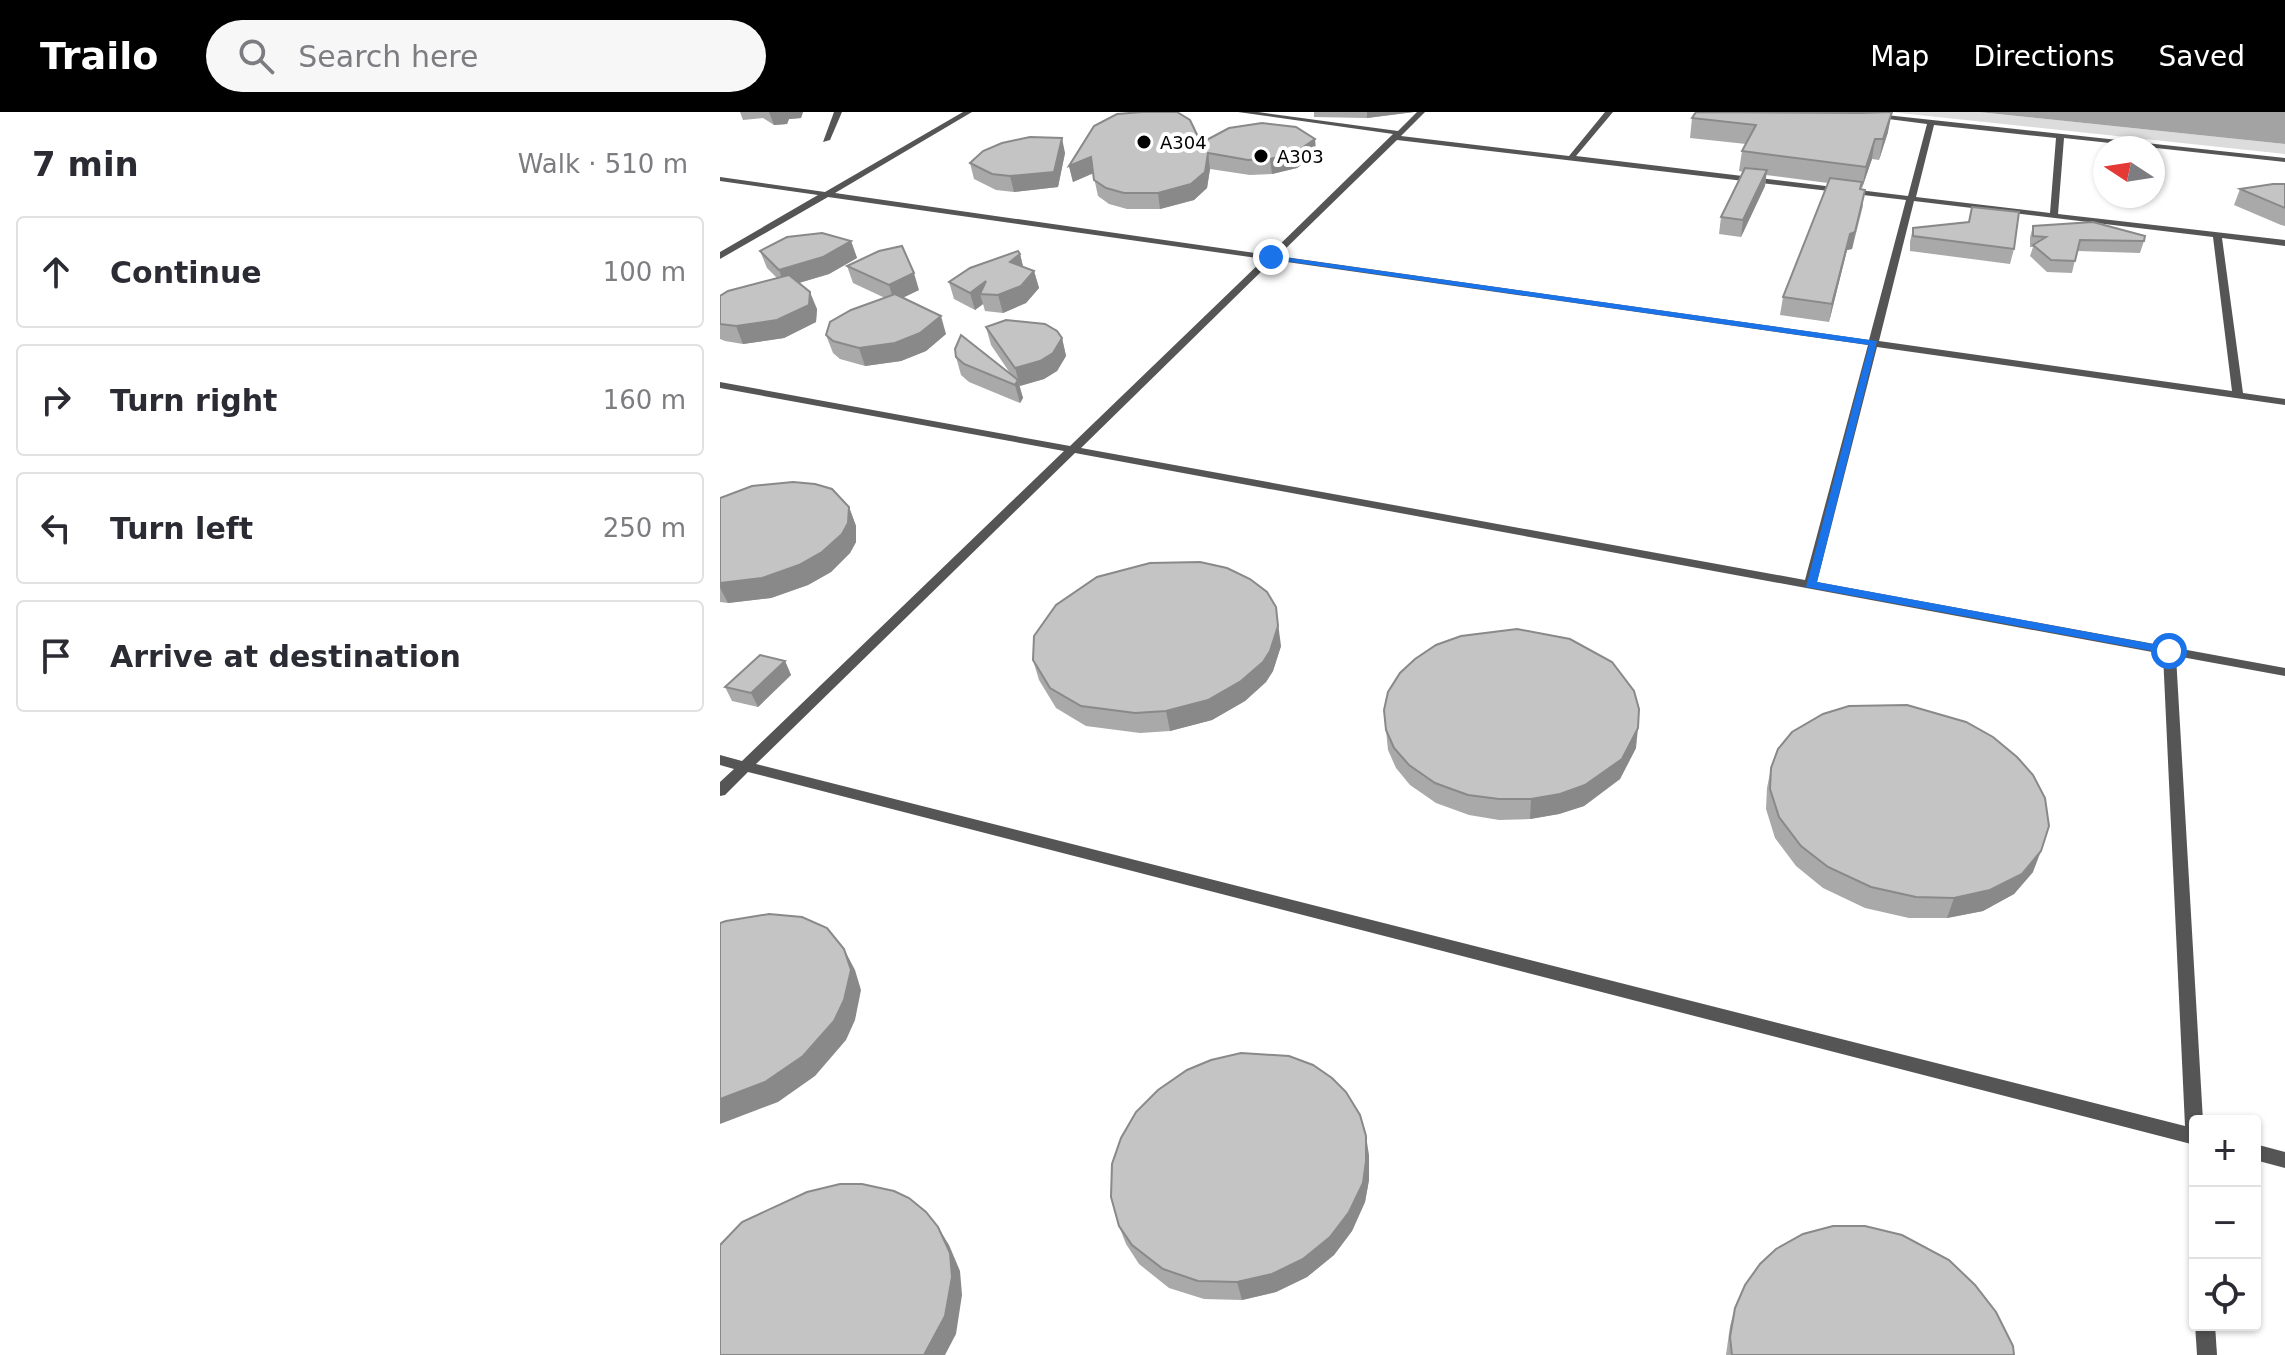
<!DOCTYPE html>
<meta charset="utf-8">
<style>
body{margin:0;font-family:"DejaVu Sans",sans-serif;background:#f7f7f7;color:#2b2b33}
.controls{position:absolute;right:24px;bottom:24px;display:grid;overflow:hidden;border-radius:8px;box-shadow:0 2px 6px #0004}
.controls button{width:72px;height:72px;display:grid;place-items:center;padding:0;border:0;border-bottom:2px solid #e1e1e2;background:#fff;color:#2b2b33;font:40px sans-serif}
.compass{position:absolute;left:1373px;top:24px;width:72px;height:72px;border-radius:50%;background:#fff;box-shadow:0 2px 6px #0004;rotate:282deg}
.stop{position:absolute;width:24px;height:24px;margin:-18px;border:6px solid #1a73e8;border-radius:50%;background:#fff}
.stop.end{background:#1a73e8;border-color:#fff;box-shadow:0 2px 8px #0008}
.list{margin:0;padding:0;list-style:none}
h2{display:flex;justify-content:space-between;align-items:center;height:104px;margin:0;padding:0 32px;font-size:34px}
h2 small{font-size:26px;font-weight:400;color:#7c7c81}
.list li{display:grid;grid-template-columns:52px 1fr auto;gap:24px;align-items:center;box-sizing:border-box;height:112px;margin:0 16px 16px;padding:0 16px;border:2px solid #e1e1e2;border-radius:8px}
.list b{display:block;font-size:30px;white-space:nowrap}
.list em{font-size:26px;font-style:normal;color:#7c7c81}
.icon{flex:none;width:44px;height:44px;fill:none;stroke:currentColor;stroke-width:2;stroke-linecap:round;stroke-linejoin:round}
.map{position:relative;flex:none;width:1565px;height:1243px;overflow:hidden}
header{display:flex;align-items:center;gap:48px;box-sizing:border-box;height:112px;padding:0 40px;background:#000;color:#fff}
header strong{font-size:38px}
nav{display:flex;gap:44px;margin-inline-start:auto;font-size:28px}
.search{width:560px;height:72px;background:#f7f7f7;display:flex;align-items:center;gap:20px;box-sizing:border-box;padding:0 28px;border-radius:44px;color:#7c7c81;font-size:30px}
main{display:flex}
aside{flex:1;background:#fff}
.map>svg:first-child{display:block}
.green{fill:#dcdcdc}
.water{fill:#a3a3a3}
.lines{fill:none;stroke-linecap:round;stroke-linejoin:round}
.service{fill:#555;fill-rule:evenodd}
.wall{fill:#a9a9a9}
.shaded-wall{fill:#898989}
.building{fill:#c4c4c4;stroke:#898989;stroke-width:2}
.route{fill:#1a73e8}
.poi-dot{fill:#000;stroke:#fff;stroke-width:3}
.labels{text-anchor:middle;dominant-baseline:central;stroke-width:8;stroke-linejoin:round;paint-order:stroke}
.far-poi-label{font-size:18px;fill:#000;stroke:#fff;text-anchor:start}
</style>
<header>
<strong>Trailo</strong>
<div class="search"><svg class="icon" aria-label="search" viewBox="0 0 24 24"><circle cx="10" cy="10" r="6"/><path d="M15 15l6 6"/></svg>Search here</div>
<nav><a>Map</a><a>Directions</a><a>Saved</a></nav>
</header>
<main>
<aside>
<h2>7 min<small>Walk · 510 m</small></h2>
<ul class="list">
<li><svg class="icon" aria-label="ahead" viewBox="0 0 24 24"><path d="M12 20V5M6 11l6-6 6 6"/></svg><div><b>Continue</b></div><em>100 m</em></li>
<li><svg class="icon" aria-label="right" viewBox="0 0 24 24"><path d="M7 20v-9h11M14 6l5 5-5 5"/></svg><div><b>Turn right</b></div><em>160 m</em></li>
<li><svg class="icon" aria-label="left" viewBox="0 0 24 24"><path d="M17 20v-9H6M10 6l-5 5 5 5"/></svg><div><b>Turn left</b></div><em>250 m</em></li>
<li><svg class="icon" aria-label="arrive" viewBox="0 0 24 24"><path d="M6 21V4h12l-3 4 3 4H6"/></svg><div><b>Arrive at destination</b></div></li>
</ul>
</aside>
<div class="map">
<svg width="1565" height="1243" viewBox="0 0 1565 1243">
<rect width="100%" height="100%" fill="#fff"/>
<path class="green" d="M1170 0H1259L1565 32V42Z"/>
<path class="water" d="M1259 0H1565V32Z"/>
<g class="lines">
<g class="service">
<path d="M114 0H122L110 28 103 30Z"/>
<path d="M243 0H252L115 81 549 143 673 22 518 0H538L678 19 697 0H705L681 24 849 44 885 0H893L856 44 1188 84 1207 12 1114 0H1138L1565 46V50L1344 26 1338 102 1565 128V134L1502 126 1523 281 1565 287V293L1157 235 1097 470 1565 556V564L1456 544 1483 1009H1475V1033L28 660 5 683 0 684V670L14 657 0 653V643L22 649 344 339 0 276V270L350 334 544 147 108 85 0 147V140L98 83 0 69V65L105 80ZM1214 13 1336 26 1330 101 1196 85ZM677 28 1186 88 1149 228 558 144ZM1194 89 1493 125 1512 279 1159 229ZM553 148 1148 233 1085 468 361 336ZM355 341 1443 542 1465 1014 36 652Z"/>
<path d="M1535 1032 1565 1040V1056L1535 1048Z"/>
<path d="M1475 1212 1495 1213 1497 1243H1477Z"/>
</g>
</g>
<g class="wall">
<path d="M20 0H83L81 6 69 7 67 12 54 13 43 6 23 8Z"/>
<path d="M594 0H694L647 6 594 5Z"/>
<path d="M972 6 1168 20 1159 48 1152 47 1142 76 1141 75 1143 94 1132 137 1127 138 1109 210 1060 203 1063 185 1108 71 1046 63 1045 74 1021 125 999 122 1001 105 1023 60 1019 59 1022 39 1026 32 970 26Z"/>
<path d="M595 27 596 42 577 56 552 62 530 63 490 57 487 76 474 88 440 97H407L389 92 378 84 373 61 353 70 349 54Z"/>
<path d="M345 41 338 75 294 80 276 78 254 67 250 51Z"/>
<path d="M1565 72V114L1561 113 1514 93 1520 77Z"/>
<path d="M1313 114 1424 129 1420 141 1357 139 1352 161 1327 160 1310 144 1313 135H1310V125Z"/>
<path d="M1193 116 1294 137 1290 152 1190 139V130Z"/>
<path d="M131 129 137 146 109 162 79 171 97 197 96 210 64 226 23 232 5 229 0 227V184L57 166 47 156 40 139Z"/>
<path d="M300 142 303 154 314 159 319 176 306 191 283 201 265 199 263 192 255 198 234 187 229 170Z"/>
<path d="M127 154 199 178 182 186 226 222 206 239 181 249 145 254 120 247 113 241 106 223 165 186 133 171Z"/>
<path d="M266 215 342 226 346 244 337 259 324 267 299 274 303 286 300 291 249 270 241 263 236 245 292 264 271 233Z"/>
<path d="M0 386 129 395 136 414V430L130 441 111 460 88 473 51 486 8 491 0 490Z"/>
<path d="M561 534 553 559 546 570 525 589 492 608 450 619 420 621 366 614 336 596 319 568 313 548Z"/>
<path d="M65 549 71 563 38 595 12 589 5 575Z"/>
<path d="M664 598 916 636 900 667 864 694 839 702 810 707 779 708 749 703 716 691 690 673 676 656 668 638Z"/>
<path d="M1051 656 1313 760 1294 782 1263 799 1227 806H1189L1145 796 1103 776 1076 754 1055 726 1046 697 1047 676Z"/>
<path d="M649 1043V1068L645 1090 632 1119 614 1143 587 1165 556 1180 522 1188 484 1187 449 1176 419 1152 406 1132 399 1114Z"/>
<path d="M1015 1196 1294 1243H1006L1010 1214Z"/>
</g>
<g class="shaded-wall">
<path d="M49 0H83L81 6 69 7 67 12 54 13Z"/>
<path d="M647 0H694L647 6Z"/>
<path d="M1172 0 1168 20 1159 48 1163 27Z"/>
<path d="M342 26 345 41 338 75 294 80 290 64Z"/>
<path d="M595 27 596 42 577 56 552 62 550 47Z"/>
<path d="M1155 27 1152 47 1142 76 1146 55Z"/>
<path d="M488 41 490 57 487 76 474 88 440 97 438 81Z"/>
<path d="M371 45 374 61 353 70 349 54Z"/>
<path d="M1047 58 1045 74 1021 125 1023 108Z"/>
<path d="M1145 78 1132 137 1127 138 1109 210 1112 192 1130 122Z"/>
<path d="M131 129 137 146 109 162 65 175 59 158Z"/>
<path d="M300 142 304 159 290 150Z"/>
<path d="M314 159 319 176 306 191 283 201 278 183Z"/>
<path d="M194 161 199 178 174 190 169 173Z"/>
<path d="M266 169 260 182 263 192 255 198 250 181Z"/>
<path d="M90 180 97 197 96 210 64 226 23 232 16 214Z"/>
<path d="M221 204 226 222 206 239 181 249 145 254 139 236Z"/>
<path d="M342 226 346 244 337 259 324 267 300 274 295 256Z"/>
<path d="M298 268 303 286 300 291 295 273Z"/>
<path d="M129 395 136 414V430L130 441 111 460 88 473 51 486 8 491 0 476V471Z"/>
<path d="M556 495 561 534 553 559 546 570 525 589 492 608 450 619 446 599Z"/>
<path d="M65 549 71 563 38 595 31 581Z"/>
<path d="M918 616 916 636 900 667 864 694 839 702 810 707 811 687Z"/>
<path d="M1321 739 1313 760 1294 782 1263 799 1227 806 1234 786Z"/>
<path d="M124 837 135 858 141 878 135 908 126 928 95 964 58 990 0 1012V987Z"/>
<path d="M646 1024 649 1043V1068L645 1090 632 1119 614 1143 587 1165 556 1180 522 1188 517 1170Z"/>
<path d="M218 1115 229 1133 240 1159 242 1183 236 1222 225 1243H204Z"/>
</g>
<g class="building">
<path d="M422 0H457L470 8 481 31 509 16 542 11 576 15 595 27 576 40 550 47 528 48 488 41 485 60 471 72 438 81H404L386 76 374 68 371 45 349 54 374 14 397 2Z"/>
<path d="M976 0 1140 1 1172 0 1163 27H1155L1146 55 1022 39 1036 13 972 6Z"/>
<path d="M310 25 342 26 334 60 290 64 272 62 250 51 263 39 282 31Z"/>
<path d="M1025 56 1047 58 1023 108 1001 105Z"/>
<path d="M1110 66 1142 70 1140 77 1145 78 1135 120 1130 122 1112 192 1063 185Z"/>
<path d="M1553 72H1565V96L1520 77Z"/>
<path d="M1252 95 1299 100 1294 137 1193 124V116L1249 110Z"/>
<path d="M1373 110 1425 124 1424 129 1360 128 1355 149 1331 148 1313 133 1326 125 1313 124V114Z"/>
<path d="M102 121 131 129 103 145 59 158 40 139 67 125Z"/>
<path d="M182 134 194 161 169 173 127 154 159 139Z"/>
<path d="M298 139 300 142 290 150 314 159 301 174 278 183 260 182 266 169 250 181 229 170 250 156Z"/>
<path d="M69 163 90 180 89 193 57 208 16 214 0 212V184L8 179Z"/>
<path d="M175 182 221 204 200 221 175 231 139 236 113 229 106 223 110 210 131 198Z"/>
<path d="M286 208 325 212 337 219 342 226 333 241 320 249 295 256 266 215Z"/>
<path d="M241 223 298 268 295 273 244 252 236 245 235 237Z"/>
<path d="M73 370 95 372 112 377 129 395 128 411 122 422 102 440 79 453 42 466 0 471V386L32 374Z"/>
<path d="M480 450 507 456 530 467 547 480 556 495 558 514 550 539 543 550 521 569 488 588 446 599 415 601 361 594 330 576 313 548 314 524 336 493 377 465 430 451Z"/>
<path d="M797 517 850 527 892 550 914 579 919 597 918 616 902 647 865 673 840 682 811 687H779L748 683 715 671 689 653 674 636 666 618 664 598 668 580 680 561 695 547 716 533 741 524Z"/>
<path d="M40 543 65 549 31 581 5 575Z"/>
<path d="M1187 593 1246 610 1273 625 1297 645 1313 663 1325 686 1329 714 1321 739 1302 762 1270 778 1234 786 1196 785 1151 775 1108 755 1081 734 1059 705 1050 677 1051 656 1058 637 1072 620 1103 602 1129 594Z"/>
<path d="M49 802 82 805 107 816 124 837 131 858 124 888 114 909 83 944 45 970 0 987V811L6 809Z"/>
<path d="M521 941 569 944 593 953 612 966 626 980 640 1003 646 1024V1049L643 1071 629 1100 610 1125 583 1147 552 1162 517 1170 478 1169 443 1157 412 1133 399 1114 391 1085 392 1052 401 1026 416 1000 438 978 467 958 491 948Z"/>
<path d="M120 1072H142L174 1079 189 1086 206 1100 218 1115 230 1141 232 1165 225 1204 204 1243H0V1133L22 1110 87 1080Z"/>
<path d="M1113 1114H1145L1182 1123 1229 1148 1255 1173 1276 1200 1293 1234 1294 1243H1012L1010 1225 1015 1196 1025 1173 1040 1152 1056 1137 1083 1122Z"/>
</g>
<path class="route" d="M549 143 1157 229 1097 470 1449 535 1455 539 1449 542 1086 475 1149 233 551 147Z"/>
<g class="poi-dot">
<circle cx="424" cy="30" r="8"/>
<circle cx="541" cy="44" r="8"/>
</g>
<g class="labels">
<g class="far-poi-label">
<text x="440" y="30">A304</text>
<text x="557" y="44">A303</text>
</g>
</g>
</svg>
<div class="controls">
<button>+</button>
<button>−</button>
<button><svg class="icon" aria-label="locate" viewBox="0 0 24 24"><circle cx="12" cy="12" r="6"/><path d="M12 2v4M12 18v4M2 12h4M18 12h4"/></svg></button>
</div>
<svg class="compass" viewBox="-18 -18 36 36"><path d="M0-13l5 13h-10z" fill="#e53935"/><path d="M0 13l5-13h-10z" fill="#7c7c81"/></svg>
<div class="stop" style="left:1449px;top:539px"></div>
<div class="stop end" style="left:551px;top:145px"></div>
</div>
</main>
